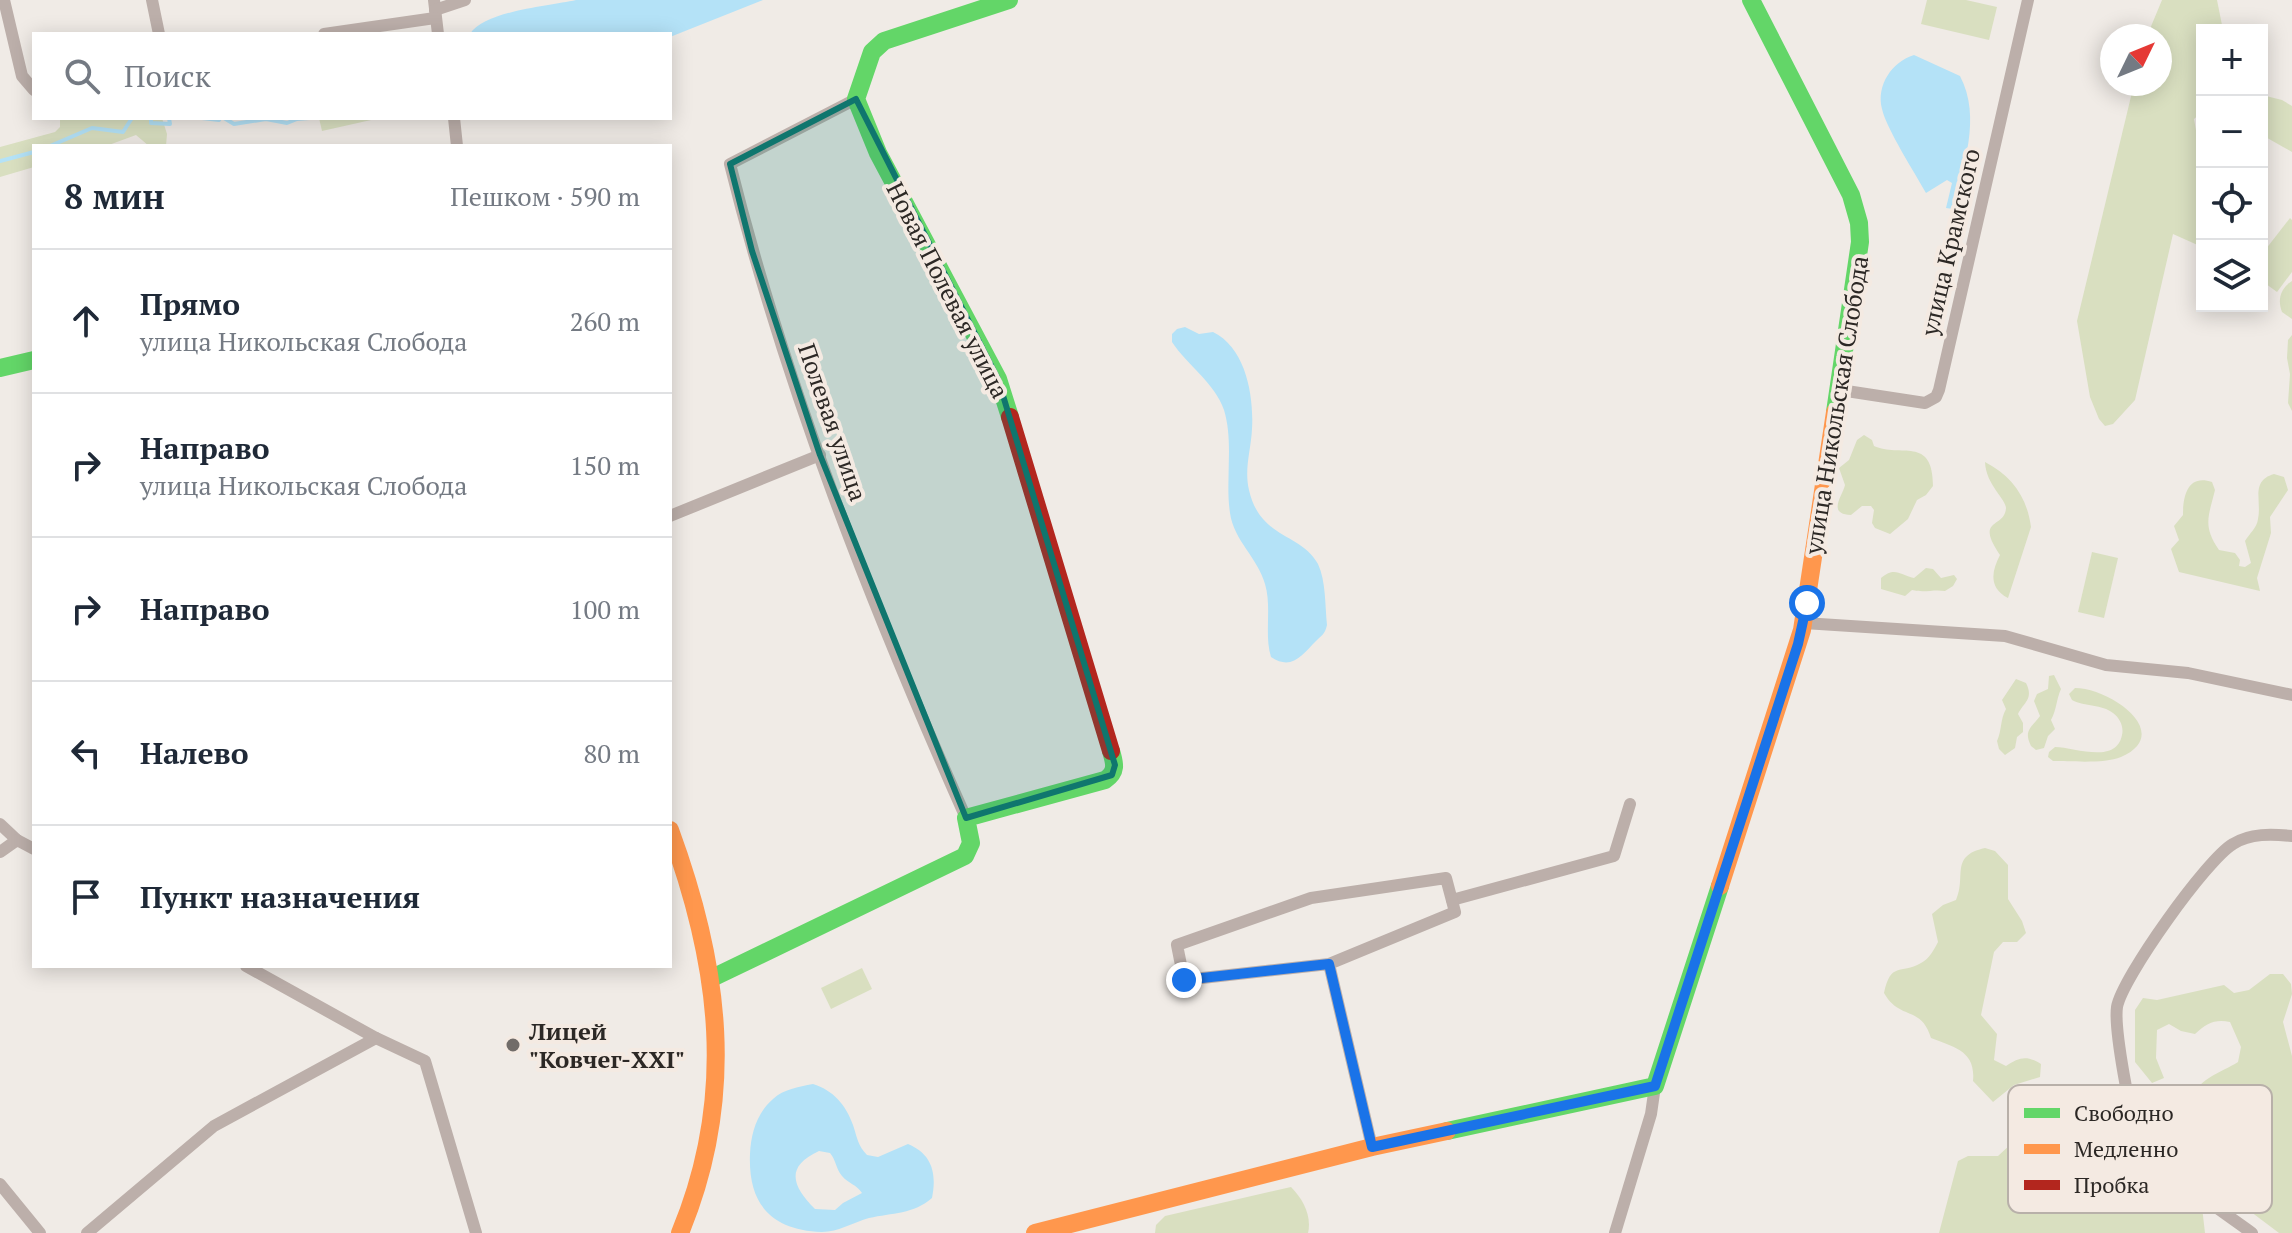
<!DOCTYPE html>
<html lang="ru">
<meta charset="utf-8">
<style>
body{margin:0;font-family:"PT Serif",serif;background:#f6f6f7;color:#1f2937}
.controls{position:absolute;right:24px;top:24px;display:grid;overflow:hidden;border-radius:0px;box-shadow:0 4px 20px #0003}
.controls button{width:72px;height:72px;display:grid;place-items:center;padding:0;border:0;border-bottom:2px solid #e0e1e3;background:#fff;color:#1f2937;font:40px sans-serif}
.compass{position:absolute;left:2100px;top:24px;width:72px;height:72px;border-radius:50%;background:#fff;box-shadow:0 4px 20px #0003;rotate:47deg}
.stop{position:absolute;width:24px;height:24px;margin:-18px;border:6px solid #1a73e8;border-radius:50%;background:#fff}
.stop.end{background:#1a73e8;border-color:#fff;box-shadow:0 2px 8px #0008}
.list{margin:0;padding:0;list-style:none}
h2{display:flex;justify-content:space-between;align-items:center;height:104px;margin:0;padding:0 32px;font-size:34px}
h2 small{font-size:26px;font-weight:400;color:#747a83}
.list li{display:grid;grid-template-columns:52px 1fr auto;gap:24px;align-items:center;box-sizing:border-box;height:144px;padding:0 32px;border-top:2px solid #e0e1e3}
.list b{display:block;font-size:30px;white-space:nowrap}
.list p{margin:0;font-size:26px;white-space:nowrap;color:#747a83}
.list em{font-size:26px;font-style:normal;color:#747a83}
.icon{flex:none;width:44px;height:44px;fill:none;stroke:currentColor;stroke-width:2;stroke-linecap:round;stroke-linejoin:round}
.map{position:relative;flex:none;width:2292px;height:1233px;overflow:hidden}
.search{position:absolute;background:#fff;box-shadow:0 4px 20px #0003;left:32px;top:32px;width:640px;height:88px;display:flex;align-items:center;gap:20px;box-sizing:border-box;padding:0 28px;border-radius:0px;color:#747a83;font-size:30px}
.panel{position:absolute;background:#fff;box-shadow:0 4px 20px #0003;left:32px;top:144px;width:640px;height:824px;border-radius:0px}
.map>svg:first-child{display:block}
.green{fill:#d9dfc0}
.water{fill:#b4e2f7;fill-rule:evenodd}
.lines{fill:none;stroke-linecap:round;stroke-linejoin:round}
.stream{stroke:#b4e2f7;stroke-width:4}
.street{stroke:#bcafaa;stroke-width:12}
.fast{stroke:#63d668;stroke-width:18}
.slow{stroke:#ff974d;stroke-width:18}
.jam{stroke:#b3261e;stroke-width:18}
.route{stroke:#1a73e8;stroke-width:10}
.marked{fill:#0f766e;fill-opacity:0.2;stroke:#0f766e;stroke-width:6;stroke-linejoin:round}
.poi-dot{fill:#716c69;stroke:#f4eae2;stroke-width:3}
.labels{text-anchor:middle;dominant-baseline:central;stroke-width:8;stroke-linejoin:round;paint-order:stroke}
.street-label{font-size:24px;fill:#2c2825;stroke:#f4eae2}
.poi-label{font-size:24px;font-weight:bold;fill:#2c2825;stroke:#f4eae2;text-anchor:start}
.key{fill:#f4eae2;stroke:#b8b0a9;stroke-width:2}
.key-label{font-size:22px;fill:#2c2825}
</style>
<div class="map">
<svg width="2292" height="1233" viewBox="0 0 2292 1233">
<rect width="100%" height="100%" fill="#f0ebe6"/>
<g class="green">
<path d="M1927 0H1966L1997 7 1989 40 1921 24Z"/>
<path d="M2162 0H2217L2223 30H2202V112L2194 119 2202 165V203L2196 209 2202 215V247L2173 234 2135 400 2113 424 2105 426 2099 419 2090 397 2077 321 2134 84H2160V36H2147Z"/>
<path d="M2262 95 2282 100 2292 106V152L2262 135Z"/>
<path d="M60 118H162L167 134 166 146H149L136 135 106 146H34V167L0 177V147L55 132 60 127Z"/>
<path d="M319 118H380L322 131Z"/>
<path d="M2290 218 2292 220V272L2277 292 2262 281V254Z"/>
<path d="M2292 281V319L2282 312C2277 299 2281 288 2292 281Z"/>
<path d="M2292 335V411L2288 403 2290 374 2287 358 2288 340Z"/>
<path d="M1864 435 1872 440 1874 446C1900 458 1933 435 1933 486L1926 495 1917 500 1908 519 1890 534 1875 528 1872 523 1874 510 1871 506H1862L1851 515C1827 514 1842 497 1845 485L1839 468 1849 460 1857 440Z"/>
<path d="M1985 462C2012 476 2027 497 2031 527L2008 598C1989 588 1991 572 2000 555 1974 517 2005 529 2006 508 2006 499 1986 485 1985 462Z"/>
<path d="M2274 474 2284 477 2288 490 2270 517 2271 533 2257 578 2260 591 2179 572 2171 549 2179 540 2174 526 2183 515C2183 497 2187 474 2212 482L2215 490C2209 515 2202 526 2219 550L2235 553 2240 560 2239 566 2245 567 2251 563 2245 541C2249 534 2257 528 2258 519 2262 501 2250 481 2274 474Z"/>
<path d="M2092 552 2118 558 2104 618 2078 612Z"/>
<path d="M1926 568 1933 569 1941 578 1954 575 1957 579 1953 586 1945 591C1933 589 1925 593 1912 590L1905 596 1881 589V578C1895 566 1900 575 1914 578Z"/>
<path d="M2054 675 2061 689C2056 700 2057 709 2051 720L2055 729 2048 736 2044 748 2036 750 2031 746C2023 730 2032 727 2040 716L2034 701 2037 694 2048 689 2049 676Z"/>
<path d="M2016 679 2026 683C2034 699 2024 702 2018 714L2023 723V732L2017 737 2015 748 2005 755 1999 749 1997 741C2002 730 2000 720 2006 709L2002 700Z"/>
<path d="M2075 688C2110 688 2175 733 2121 757 2105 764 2071 761 2053 761L2048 757 2049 752 2055 747C2074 747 2116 765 2122 735 2124 727 2120 718 2113 713 2102 704 2085 707 2072 700L2069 694Z"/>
<path d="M1985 848 1995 851 2008 865V899L2022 921 2026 933 2017 942H2003L1994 952 1981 1015 1997 1034 1994 1060 2006 1066C2019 1057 2027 1055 2041 1064L2040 1077 2014 1085 1993 1102 1973 1081C1976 1051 1954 1047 1931 1038 1921 1005 1900 1021 1884 993 1891 961 1900 975 1921 963 1929 959 1934 950 1938 942L1932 914 1943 905 1956 900C1967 876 1949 856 1985 848Z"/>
<path d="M862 968 872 989 831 1009 821 988Z"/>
<path d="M2270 974H2283L2291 984 2292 994 2283 1022 2292 1056V1233H2279L2194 1169 2190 1156 2212 1139C2208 1128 2201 1123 2196 1113 2182 1084 2219 1074 2238 1062L2241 1047 2230 1022C2215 1019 2207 1023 2195 1034L2181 1031 2169 1024 2157 1030 2156 1058 2164 1078 2152 1083 2135 1062V1010L2143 998 2157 1000 2224 985 2234 993 2249 990Z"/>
<path d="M2100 1107 2112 1113 2120 1123 2123 1136 2158 1176 2192 1198 2202 1207 2205 1233H1939L1958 1161 1968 1156H1998L2036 1121 2076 1120Z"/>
<path d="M1291 1187C1303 1199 1312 1216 1308 1233H1155L1156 1225 1165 1216Z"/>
</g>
<g class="water">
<path d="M576 0H763L670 37V34H470C484 11 549 6 576 0Z"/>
<path d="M1914 55 1960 76C1982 118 1963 166 1953 209L1946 208 1952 183 1947 180 1926 193C1915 173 1886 128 1882 109 1876 85 1892 62 1914 55Z"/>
<path d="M1185 327 1199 334 1213 332C1246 348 1254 396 1252 429 1251 450 1244 469 1249 490 1260 539 1301 533 1318 564 1326 581 1325 606 1327 625 1325 634 1322 635 1316 641 1302 655 1292 671 1271 657 1264 634 1272 607 1265 584 1258 558 1234 541 1230 513 1225 479 1234 443 1224 410 1215 383 1187 365 1172 342V334L1177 329Z"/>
<path d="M813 1084C833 1090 846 1105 853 1125 857 1137 858 1146 867 1155L878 1157 908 1144C932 1154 937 1173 932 1198 914 1214 892 1213 869 1218 854 1222 838 1232 822 1232 770 1230 748 1203 750 1154 751 1133 757 1113 773 1099 784 1089 798 1087 813 1084ZM819 1151 830 1153C836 1160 836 1169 842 1176 849 1184 856 1184 862 1193L843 1203 835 1210 815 1209C793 1187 784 1167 819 1151Z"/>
</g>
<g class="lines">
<g class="stream">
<path d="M151 118V123L170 124 169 118"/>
<path d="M202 118 219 120 220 118"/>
<path d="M224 118 234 124 266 119 287 123 297 119 309 118"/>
<path d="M50 146 92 128 123 132 132 118"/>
<path d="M0 161 34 152"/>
</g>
<g class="street">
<path d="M4 0 22 76 34 90"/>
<path d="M152 0 159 34"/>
<path d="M434 0 438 34"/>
<path d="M435 10 465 0"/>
<path d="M324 34 435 18"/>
<path d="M856 99 730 164C786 389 872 607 966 818"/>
<path d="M454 118 457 146"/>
<path d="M1840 390 1925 403 1936 397 1939 390 2028 0"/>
<path d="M670 516 820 455"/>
<path d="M1804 623 2005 636 2106 665 2188 673 2292 695"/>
<path d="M0 824 17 840"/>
<path d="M0 852 17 840 34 849"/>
<path d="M1452 900 1614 856 1630 804"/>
<path d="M1329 964 1184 980 1177 945 1311 898 1446 878 1455 912 1329 964 1372 1147"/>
<path d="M246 966 376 1038 425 1061 476 1233"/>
<path d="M0 1184 40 1233"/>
<path d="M87 1233 214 1126 376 1038"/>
<path d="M1615 1233 1651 1114 1655 1086"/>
<path d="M2252 1233C2225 1213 2153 1166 2140 1139 2130 1120 2114 1028 2117 1007 2122 978 2207 859 2233 844 2250 833 2272 834 2292 836"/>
</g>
<g class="fast">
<path d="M1009 0 884 41 872 52 856 99 878 153 998 379 1010 417"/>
<path d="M1751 0 1851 195 1859 223 1860 242 1835 412"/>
<path d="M0 368 34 360"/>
<path d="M710 979 965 856 971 843 966 818 1105 780C1117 772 1115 764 1111 751"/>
<path d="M1447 1131 1655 1086 1720 886"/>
</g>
<g class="slow">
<path d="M670 830C720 966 737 1096 680 1233"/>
<path d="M1720 886 1802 630 1835 412"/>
<path d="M1035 1233 1372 1147 1447 1131"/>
</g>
<path class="jam" d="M1010 417 1111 751"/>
</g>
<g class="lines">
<path class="route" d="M1184 980 1329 964 1372 1147 1655 1086 1798 644 1807 603"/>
</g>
<path class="marked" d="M856 99 998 379 1115 765 1112 775 966 818 820 455 752 251 730 164Z"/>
<circle class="poi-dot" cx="513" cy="1045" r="8"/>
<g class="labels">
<g class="street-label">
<text transform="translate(1950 242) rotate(-77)">улица Крамского</text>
<text transform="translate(948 290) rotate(63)">Новая Полевая улица</text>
<text transform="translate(1836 405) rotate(-81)">улица Никольская Слобода</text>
<text transform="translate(833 422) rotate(71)">Полевая улица</text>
</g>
<g class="poi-label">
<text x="529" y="1031">Лицей<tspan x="529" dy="28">"Ковчег-XXI"</tspan></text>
</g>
</g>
<rect x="2008" y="1085" width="264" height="128" rx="12" class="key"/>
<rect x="2024" y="1108" width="36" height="10" fill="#63d668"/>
<rect x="2024" y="1144" width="36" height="10" fill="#ff974d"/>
<rect x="2024" y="1180" width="36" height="10" fill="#b3261e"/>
<g class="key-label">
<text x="2074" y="1121">Свободно</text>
<text x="2074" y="1157">Медленно</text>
<text x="2074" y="1193">Пробка</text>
</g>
</svg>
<div class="controls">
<button>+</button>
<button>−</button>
<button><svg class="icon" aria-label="locate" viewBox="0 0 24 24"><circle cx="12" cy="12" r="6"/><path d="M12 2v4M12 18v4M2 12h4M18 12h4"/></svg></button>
<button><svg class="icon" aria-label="layers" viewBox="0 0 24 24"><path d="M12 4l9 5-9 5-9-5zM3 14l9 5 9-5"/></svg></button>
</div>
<svg class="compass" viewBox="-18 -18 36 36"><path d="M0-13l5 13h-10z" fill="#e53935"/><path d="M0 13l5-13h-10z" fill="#747a83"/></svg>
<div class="stop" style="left:1807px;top:603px"></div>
<div class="stop end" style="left:1184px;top:980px"></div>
<div class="search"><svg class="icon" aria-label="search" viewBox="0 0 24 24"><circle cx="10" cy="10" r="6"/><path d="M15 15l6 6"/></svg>Поиск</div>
<section class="panel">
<h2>8 мин<small>Пешком · 590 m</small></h2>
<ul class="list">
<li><svg class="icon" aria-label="ahead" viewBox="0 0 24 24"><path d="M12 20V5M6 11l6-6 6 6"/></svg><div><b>Прямо</b><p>улица Никольская Слобода</p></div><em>260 m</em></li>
<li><svg class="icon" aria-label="right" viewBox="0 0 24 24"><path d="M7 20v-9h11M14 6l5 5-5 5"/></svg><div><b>Направо</b><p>улица Никольская Слобода</p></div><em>150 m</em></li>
<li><svg class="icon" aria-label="right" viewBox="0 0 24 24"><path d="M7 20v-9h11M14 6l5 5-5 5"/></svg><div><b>Направо</b></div><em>100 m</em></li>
<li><svg class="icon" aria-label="left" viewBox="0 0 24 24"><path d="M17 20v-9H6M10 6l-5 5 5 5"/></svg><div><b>Налево</b></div><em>80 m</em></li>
<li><svg class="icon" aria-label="arrive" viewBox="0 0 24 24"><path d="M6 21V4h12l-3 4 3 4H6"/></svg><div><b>Пункт назначения</b></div></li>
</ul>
</section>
</div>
